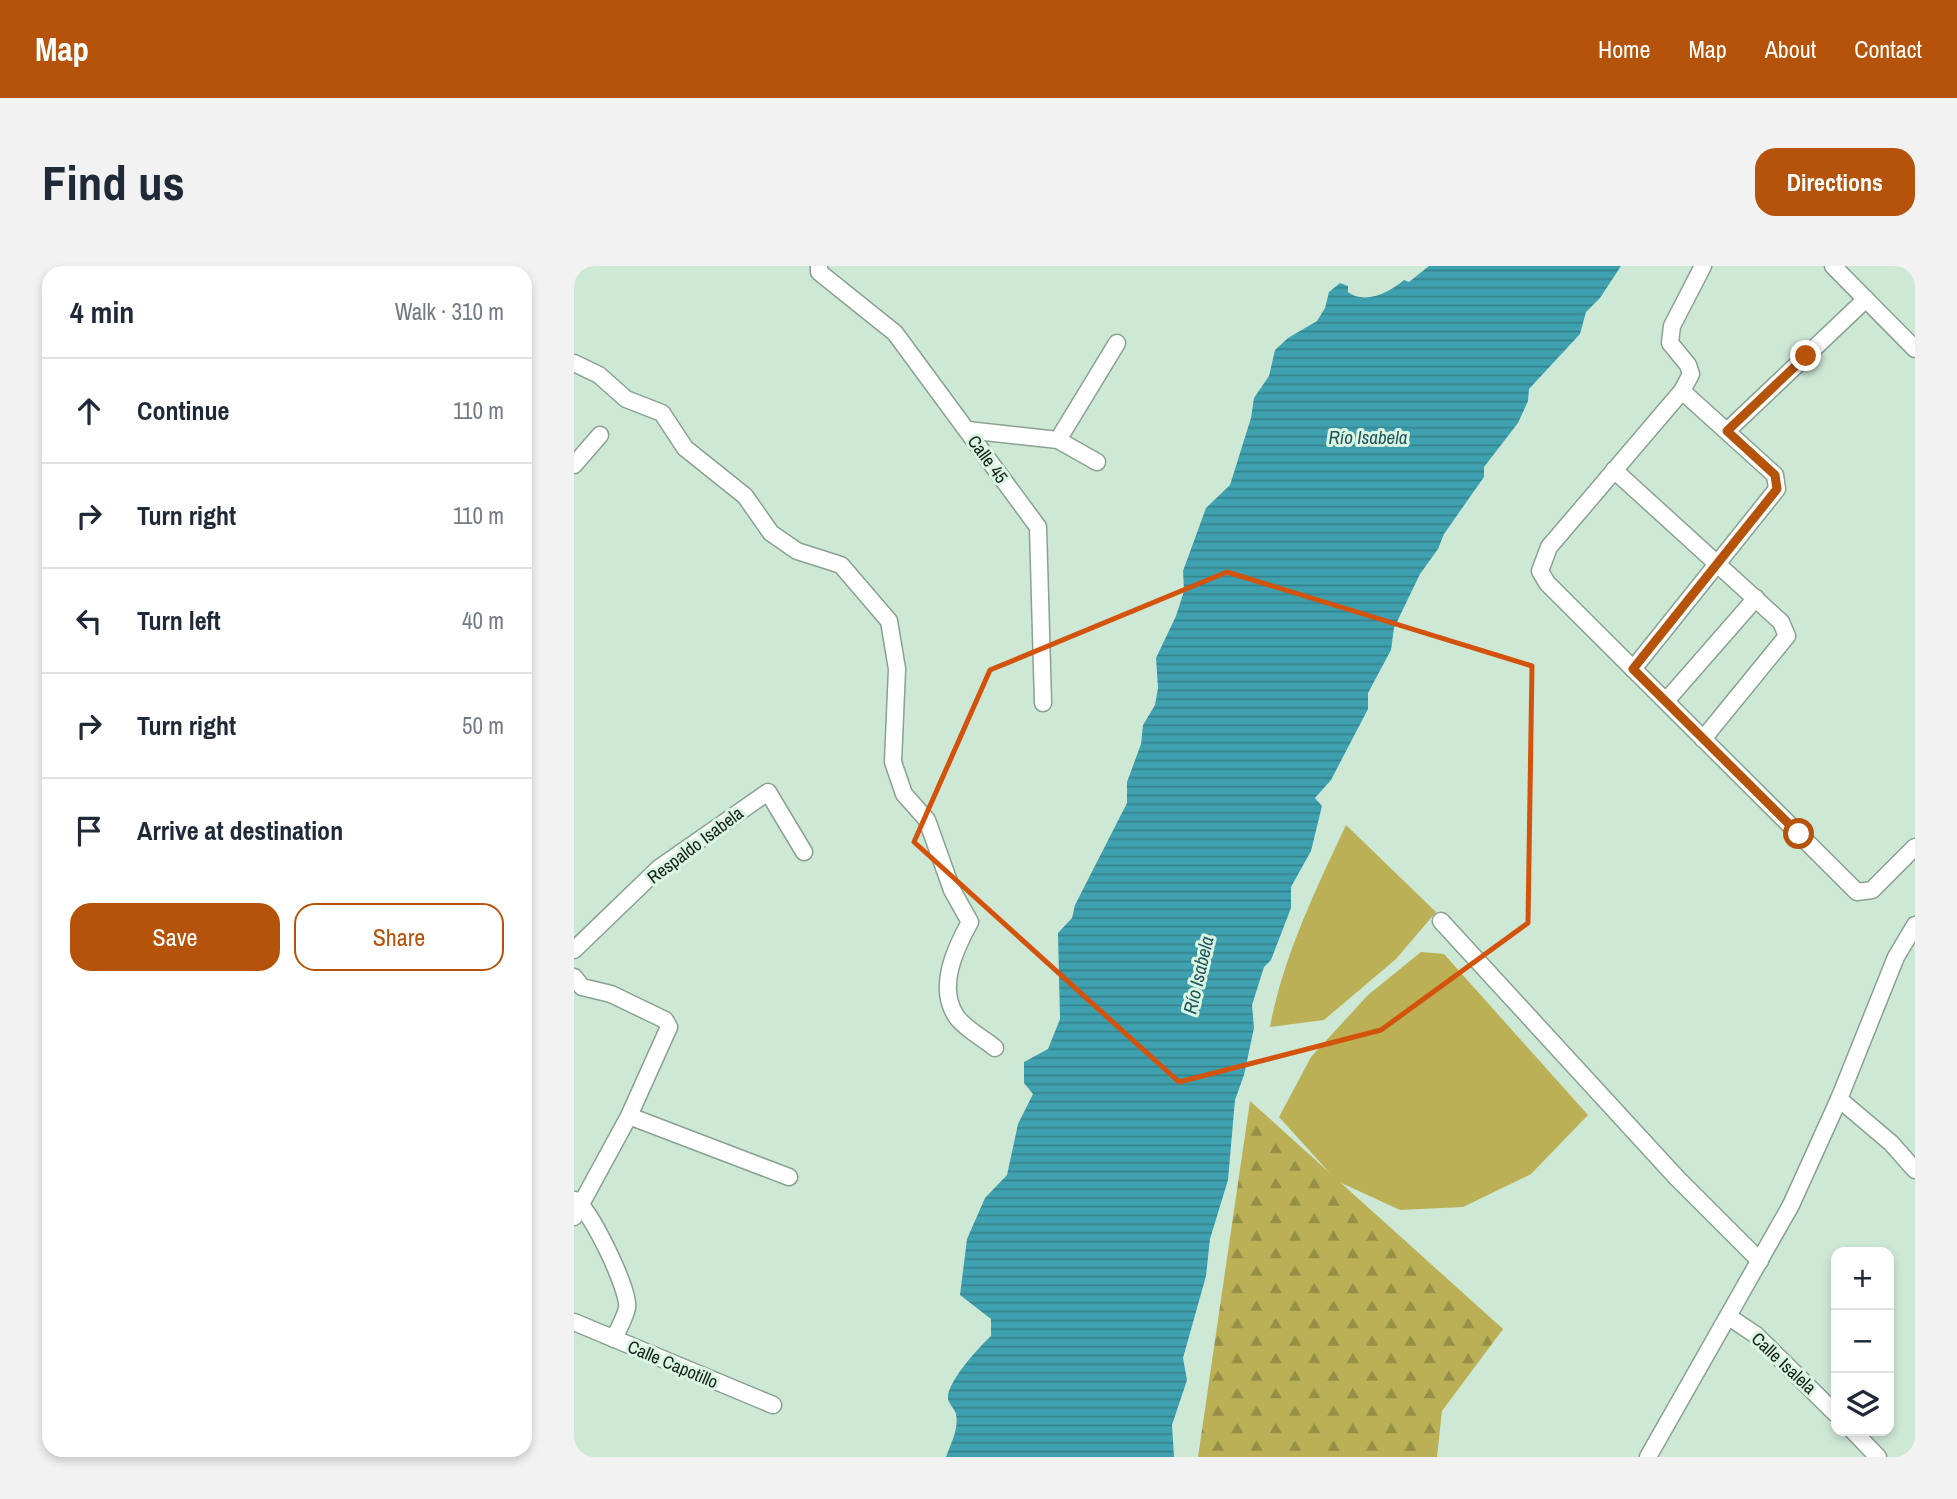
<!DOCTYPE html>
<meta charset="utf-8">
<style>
body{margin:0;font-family:"Archivo Narrow",sans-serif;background:#f2f2f3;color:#1f2937}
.controls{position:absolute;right:21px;bottom:21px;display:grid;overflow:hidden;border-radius:14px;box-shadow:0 4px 10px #0003}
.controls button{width:63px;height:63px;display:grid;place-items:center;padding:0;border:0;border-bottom:2px solid #e0e1e3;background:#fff;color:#1f2937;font:35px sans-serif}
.stop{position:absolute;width:21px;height:21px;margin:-16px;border:5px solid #b45309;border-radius:50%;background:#fff}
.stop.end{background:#b45309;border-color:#fff;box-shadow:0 2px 7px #0008}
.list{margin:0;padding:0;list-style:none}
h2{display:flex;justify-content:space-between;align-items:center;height:91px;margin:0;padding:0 28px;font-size:30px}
h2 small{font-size:23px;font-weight:400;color:#747a83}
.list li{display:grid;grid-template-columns:46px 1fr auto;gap:21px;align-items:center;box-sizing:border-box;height:105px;padding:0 28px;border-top:2px solid #e0e1e3}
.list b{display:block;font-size:26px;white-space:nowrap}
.list em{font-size:23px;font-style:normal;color:#747a83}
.actions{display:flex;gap:14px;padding:21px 28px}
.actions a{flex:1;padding:16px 0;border:2px solid #b45309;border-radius:21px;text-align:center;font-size:24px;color:#b45309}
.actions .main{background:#b45309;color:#fff}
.icon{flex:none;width:38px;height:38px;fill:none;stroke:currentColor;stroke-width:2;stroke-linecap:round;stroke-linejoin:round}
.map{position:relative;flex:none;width:1341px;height:1191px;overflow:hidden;border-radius:21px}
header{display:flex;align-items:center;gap:42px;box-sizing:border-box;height:98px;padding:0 35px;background:#b45309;color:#fff}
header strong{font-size:33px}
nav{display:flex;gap:38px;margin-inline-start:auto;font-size:24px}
.intro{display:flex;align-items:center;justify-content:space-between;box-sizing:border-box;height:168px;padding:0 42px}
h1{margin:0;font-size:49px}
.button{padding:18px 32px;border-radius:21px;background:#b45309;color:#fff;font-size:24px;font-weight:700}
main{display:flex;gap:42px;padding:0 42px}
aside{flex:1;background:#fff;border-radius:21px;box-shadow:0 4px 10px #0003}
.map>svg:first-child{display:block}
.forest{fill:url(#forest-firs)}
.garden{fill:#bbb055}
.water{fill:url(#water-rules)}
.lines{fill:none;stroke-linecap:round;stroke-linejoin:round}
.minor-casing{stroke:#89a191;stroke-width:19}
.minor{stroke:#fff;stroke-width:16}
.route{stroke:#b45309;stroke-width:9}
.marked{fill:none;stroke:#d3530d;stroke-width:5;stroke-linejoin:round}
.labels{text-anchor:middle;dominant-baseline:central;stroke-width:6;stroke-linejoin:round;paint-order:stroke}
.street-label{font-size:18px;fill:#17201a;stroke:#dbf5e3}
.water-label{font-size:19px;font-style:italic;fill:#1f565d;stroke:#dbf5e3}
</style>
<header>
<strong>Map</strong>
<nav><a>Home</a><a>Map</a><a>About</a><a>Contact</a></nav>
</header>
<div class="intro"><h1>Find us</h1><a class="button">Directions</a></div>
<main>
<aside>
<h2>4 min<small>Walk · 310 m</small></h2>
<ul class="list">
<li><svg class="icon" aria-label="ahead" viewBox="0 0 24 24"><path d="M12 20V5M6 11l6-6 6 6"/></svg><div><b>Continue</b></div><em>110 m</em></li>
<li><svg class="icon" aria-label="right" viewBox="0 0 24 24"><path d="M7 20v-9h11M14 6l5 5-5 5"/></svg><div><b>Turn right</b></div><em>110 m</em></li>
<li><svg class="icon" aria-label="left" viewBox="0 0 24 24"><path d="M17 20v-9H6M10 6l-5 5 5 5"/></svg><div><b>Turn left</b></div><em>40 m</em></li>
<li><svg class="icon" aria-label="right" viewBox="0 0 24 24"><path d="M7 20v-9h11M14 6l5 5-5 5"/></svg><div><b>Turn right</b></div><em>50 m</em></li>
<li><svg class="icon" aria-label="arrive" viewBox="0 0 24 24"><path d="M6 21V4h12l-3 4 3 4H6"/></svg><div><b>Arrive at destination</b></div></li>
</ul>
<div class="actions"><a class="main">Save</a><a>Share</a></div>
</aside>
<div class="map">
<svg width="1341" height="1191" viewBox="0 0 1341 1191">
<defs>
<pattern id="forest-firs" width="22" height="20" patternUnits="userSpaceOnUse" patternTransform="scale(1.75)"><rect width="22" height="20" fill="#bbb055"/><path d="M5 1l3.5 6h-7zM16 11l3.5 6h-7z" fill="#978f46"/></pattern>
<pattern id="water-rules" width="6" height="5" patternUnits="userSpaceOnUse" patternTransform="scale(1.75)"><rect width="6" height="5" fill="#3fa1af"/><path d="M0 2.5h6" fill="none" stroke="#34838e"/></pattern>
</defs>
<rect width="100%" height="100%" fill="#cee8d6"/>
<path class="forest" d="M676 835 929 1063 868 1145 863 1191H624Z"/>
<g class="garden">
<path d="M772 559 862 646 822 693 750 754 696 761C709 691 742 623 772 559Z"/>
<path d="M847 686 870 688 1014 849 957 908 889 941 826 944 763 915 705 851 737 791 794 729Z"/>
</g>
<path class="water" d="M855 0H1047L1026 32 1012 46 1006 68 955 123 954 135 944 157 910 201V211L870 268 864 283 846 308 820 362 817 384 794 427V443L757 514 741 532 748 540 737 585 717 621V642L697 694 690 701 678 739 680 762 670 809 661 834 654 914 636 973 632 1010 609 1092 613 1114 598 1159 600 1191H372C377 1177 385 1163 382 1148 380 1142 375 1138 374 1133 372 1117 405 1081 417 1070V1053L386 1029 393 973 411 932 433 909 444 858 459 828 450 817V796L474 783 486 753 484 667 498 652 501 639 553 537V516L567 478 569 459 581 439 584 422 582 392 602 350 610 325 609 305 632 242 656 219 677 152 680 132 695 110 701 84 714 72 743 55 751 42 755 26 766 17 774 20V26C791 39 816 26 830 14L835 16Z"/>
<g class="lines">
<g class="minor-casing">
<g id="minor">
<path d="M245 0V6L321 67 464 261 469 437"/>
<path d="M1129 0 1098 60 1096 77 1114 99 1117 108 1108 125 975 281 966 305 973 317 1283 626 1298 624 1341 581"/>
<path d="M1259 0 1341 83"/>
<path d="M0 97 25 109 52 133 88 147 111 182 171 230 197 267 223 285 267 299 315 355 323 403 319 496 330 528 353 554 378 624 396 656C381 683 363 721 382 750 390 762 409 772 421 782"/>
<path d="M393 164 484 174 543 77"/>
<path d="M1153 165 1292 33"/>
<path d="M484 174 523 196"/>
<path d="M0 199 26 169"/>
<path d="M1040 204 1207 356 1213 370 1129 473"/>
<path d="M1059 403 1203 223 1201 209 1108 125"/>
<path d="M1092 435 1182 332"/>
<path d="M867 655 1103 912 1186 995"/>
<path d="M0 684 85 602 194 526 230 586"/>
<path d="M0 711 8 721 37 728 91 754 95 761 55 850 0 951"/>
<path d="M1265 833 1317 877 1341 904"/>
<path d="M55 850 215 911"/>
<path d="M1 934C16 942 56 1025 53 1042 51 1052 44 1063 40 1073"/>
<path d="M1155 1051 1182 1069 1262 1148"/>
<path d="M0 1056 199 1139"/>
<path d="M1279 1165 1304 1191"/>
<path d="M1074 1191 1217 939 1265 833 1322 691 1341 659"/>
</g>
</g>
<use href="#minor" class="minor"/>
</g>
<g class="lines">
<path class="route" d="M1225 568 1059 403 1203 223 1201 209 1153 165 1232 90"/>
</g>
<path class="marked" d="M653 306 958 400 954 657 807 764 605 816 340 576 416 404Z"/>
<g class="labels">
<g class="street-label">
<text transform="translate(414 193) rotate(54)">Calle 45</text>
<text transform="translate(121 579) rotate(-37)">Respaldo Isabela</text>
<text transform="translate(1210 1097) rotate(43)">Calle Isalela</text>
<text transform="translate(99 1098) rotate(23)">Calle Capotillo</text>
</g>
<g class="water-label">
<text x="794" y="171">Río Isabela</text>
<text transform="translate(624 709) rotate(-77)">Río Isabela</text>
</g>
</g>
</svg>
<div class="controls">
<button>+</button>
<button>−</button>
<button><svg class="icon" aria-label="layers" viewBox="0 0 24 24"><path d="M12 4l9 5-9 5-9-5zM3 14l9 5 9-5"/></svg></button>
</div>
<div class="stop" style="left:1225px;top:568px"></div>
<div class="stop end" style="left:1232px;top:90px"></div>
</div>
</main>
